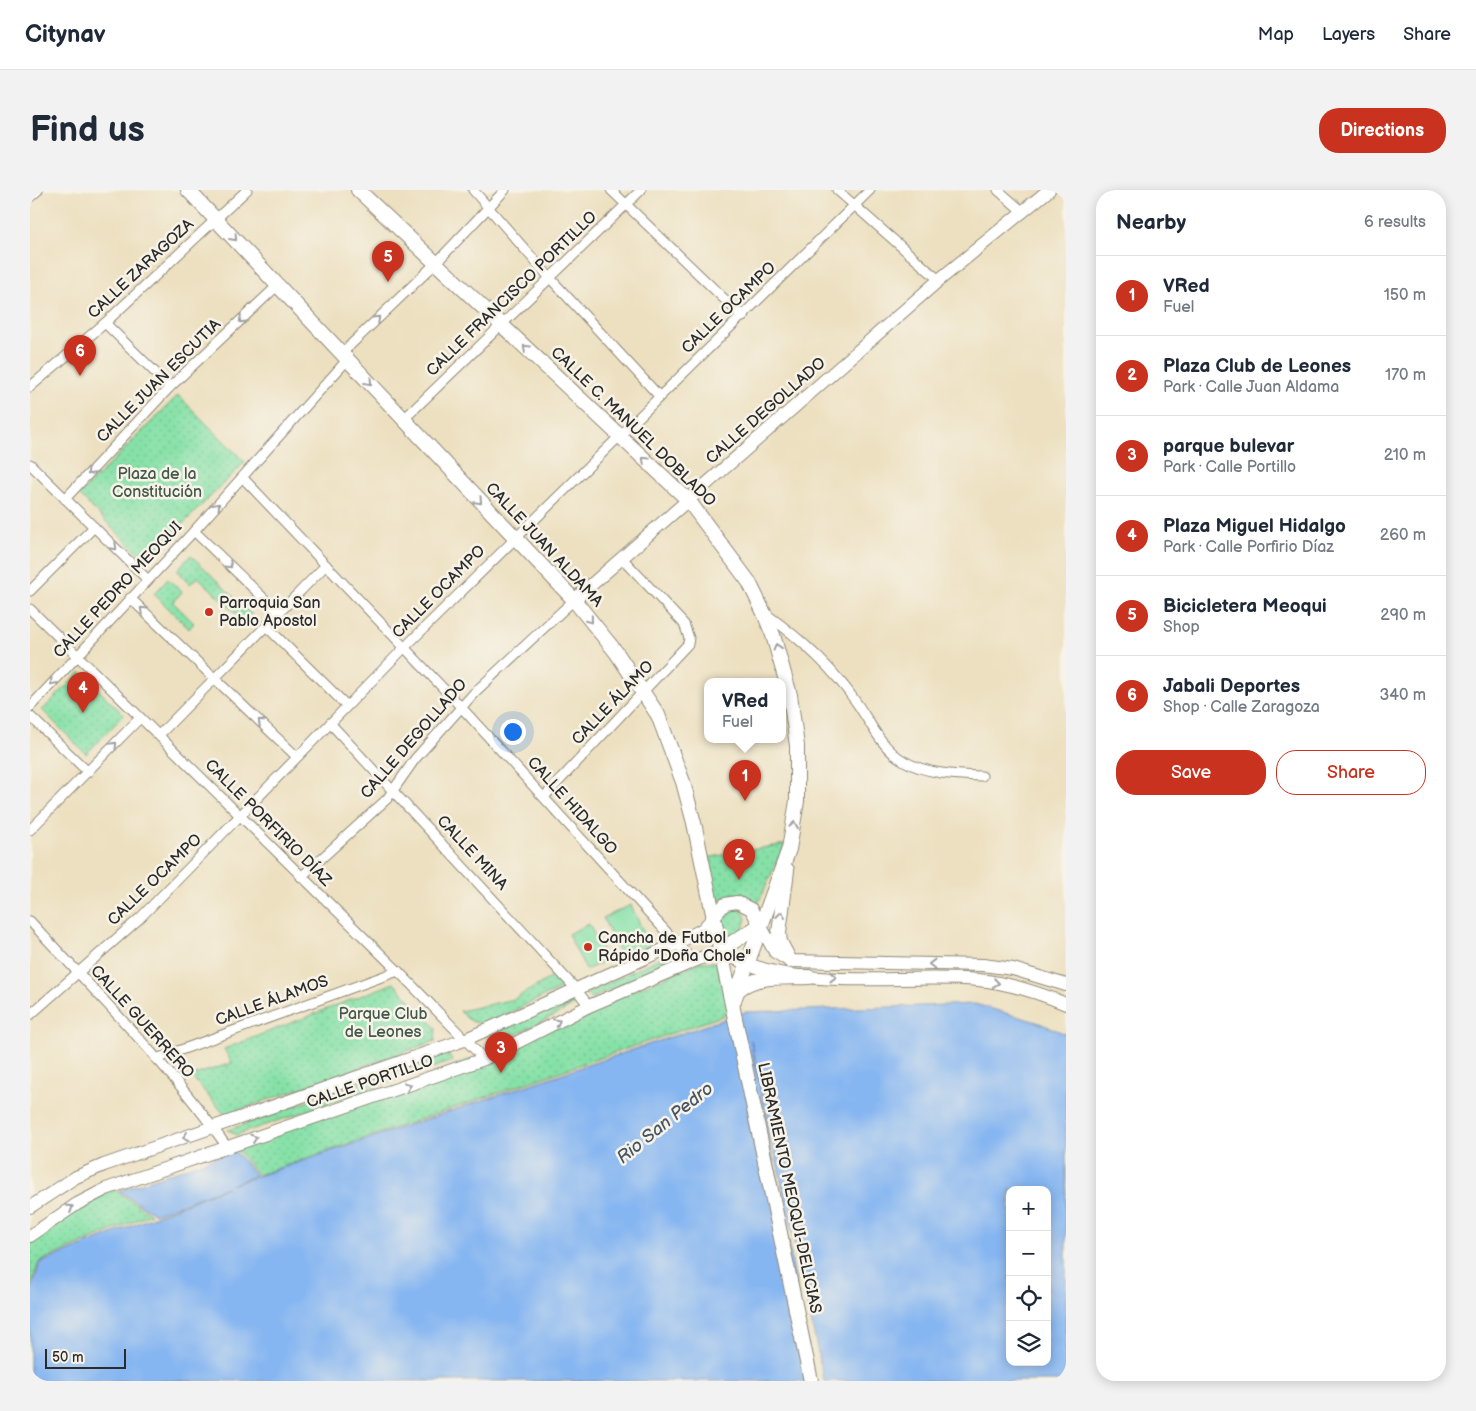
<!DOCTYPE html>
<meta charset="utf-8">
<style>
body{margin:0;font-family:"Balsamiq Sans",sans-serif;background:#f2f2f3;color:#1f2937}
.controls{position:absolute;right:15px;bottom:15px;display:grid;overflow:hidden;border-radius:10px;box-shadow:0 2px 12px #0003}
.controls button{width:45px;height:45px;display:grid;place-items:center;padding:0;border:0;border-bottom:1px solid #e0e1e3;background:#fff;color:#1f2937;font:25px sans-serif}
.scale{position:absolute;left:15px;bottom:12px;width:81px;box-sizing:border-box;padding-left:5px;border:2px solid #2b2b2b;border-top:0;font-size:14px;line-height:18px;white-space:nowrap;color:#2b2b2b;-webkit-text-stroke:4px #f7f3e8;paint-order:stroke}
.you{position:absolute;left:482px;top:541px;width:18px;height:18px;margin:-12px;border:4px solid #fff;border-radius:50%;background:#1a73e8;box-shadow:0 0 0 8px #1a73e833}
.badge{display:grid;place-items:center;width:32px;height:32px;border-radius:50%;background:#c8321e;color:#fff;font-size:16px;font-weight:700}
.pin{position:absolute;translate:-50% -41px;filter:drop-shadow(0 1px 2px #0008)}
.pin::after{content:'';position:absolute;top:26px;width:18px;height:15px;background:inherit;clip-path:polygon(0 0,100% 0,50% 100%)}
.popup{position:absolute;left:674px;top:488px;width:82px;height:65px;box-sizing:border-box;display:grid;place-content:center;border-radius:10px;background:#fff;filter:drop-shadow(0 1px 4px #0005);font-size:16px;white-space:nowrap;color:#747a83}
.popup b{font-size:19px;color:#1f2937}
.popup::after{content:'';position:absolute;left:50%;top:100%;margin-left:-10px;border:10px solid transparent;border-top-color:#fff}
.list{margin:0;padding:0;list-style:none}
h2{display:flex;justify-content:space-between;align-items:center;height:65px;margin:0;padding:0 20px;font-size:21px}
h2 small{font-size:16px;font-weight:400;color:#747a83}
.list li{display:grid;grid-template-columns:32px 1fr auto;gap:15px;align-items:center;box-sizing:border-box;height:80px;padding:0 20px;border-top:1px solid #e0e1e3}
.list b{display:block;font-size:19px;white-space:nowrap}
.list p{margin:0;font-size:16px;white-space:nowrap;color:#747a83}
.list em{font-size:16px;font-style:normal;color:#747a83}
.actions{display:flex;gap:10px;padding:15px 20px}
.actions a{flex:1;padding:11px 0;border:1px solid #c8321e;border-radius:20px;text-align:center;font-size:18px;color:#c8321e}
.actions .main{background:#c8321e;color:#fff}
.icon{flex:none;width:28px;height:28px;fill:none;stroke:currentColor;stroke-width:2;stroke-linecap:round;stroke-linejoin:round}
.map{position:relative;flex:none;width:1036px;height:1191px;overflow:hidden;border-radius:20px}
header{display:flex;align-items:center;gap:30px;box-sizing:border-box;height:70px;padding:0 25px;background:#fff;border-bottom:1px solid #e0e1e3}
header strong{font-size:24px}
nav{display:flex;gap:28px;margin-inline-start:auto;font-size:18px}
.intro{display:flex;align-items:center;justify-content:space-between;box-sizing:border-box;height:120px;padding:0 30px}
h1{margin:0;font-size:35px}
.button{padding:12px 22px;border-radius:20px;background:#c8321e;color:#fff;font-size:18px;font-weight:700}
main{display:flex;gap:30px;padding:0 30px}
aside{flex:1;background:#fff;border-radius:20px;box-shadow:0 2px 12px #0003}
.map>svg:first-child{display:block}
.grass{fill:url(#grass-dots);stroke:#588669}
.garden{fill:#86e1a7;stroke:#588669}
.water{fill:#86b6f1;stroke:#58708e;fill-rule:evenodd}
.lines{fill:none;stroke-linecap:round;stroke-linejoin:round}
.street-casing{stroke:#8c8676;stroke-width:11}
.secondary-casing{stroke:#8c8676;stroke-width:14}
.primary-casing{stroke:#8c8676;stroke-width:16}
.street{stroke:#fff;stroke-width:9}
.secondary{stroke:#fff;stroke-width:12}
.primary{stroke:#fff;stroke-width:14}
.oneway{stroke:#a0a0a0}
.poi-dot{fill:#c8321e;stroke:#f7f3e8;stroke-width:2}
.labels{text-anchor:middle;dominant-baseline:central;stroke-width:5;stroke-linejoin:round;paint-order:stroke}
.street-label{font-size:16px;fill:#2b2b2b;stroke:#f7f3e8}
.park-label{font-size:16px;fill:#42584a;stroke:#f7f3e8}
.poi-label{font-size:16px;fill:#2b2b2b;stroke:#f7f3e8;text-anchor:start}
.water-label{font-size:18px;font-style:italic;fill:#465566;stroke:#f7f3e8}
</style>
<header>
<strong>Citynav</strong>
<nav><a>Map</a><a>Layers</a><a>Share</a></nav>
</header>
<div class="intro"><h1>Find us</h1><a class="button">Directions</a></div>
<main>
<div class="map">
<svg width="1036" height="1191" viewBox="0 0 1036 1191">
<defs>
<pattern id="grass-dots" width="8" height="8" patternUnits="userSpaceOnUse" patternTransform="scale(1.25)"><rect width="8" height="8" fill="#86e1a7"/><path d="M2 2h.1M6 6h.1" fill="none" stroke="#74c190" stroke-width="1.8" stroke-linecap="round"/></pattern>
</defs>
<rect width="100%" height="100%" fill="#f7f3e8"/>
<filter id="ink" filterUnits="userSpaceOnUse"><feTurbulence type="fractalNoise" baseFrequency=".02" numOctaves="2"/><feDisplacementMap in="SourceGraphic" scale="10" xChannelSelector="R" yChannelSelector="G"/><feConvolveMatrix kernelMatrix="1 2 1 2 8 2 1 2 1" color-interpolation-filters="sRGB"/></filter>
<filter id="wash" filterUnits="userSpaceOnUse"><feTurbulence type="fractalNoise" baseFrequency=".0096" numOctaves="4" result="noise"/><feDisplacementMap in="SourceGraphic" scale="20" xChannelSelector="R" yChannelSelector="G"/><feGaussianBlur stdDeviation="1.12" result="paint"/><feColorMatrix in="noise" values="0 0 0 0 0 0 0 0 0 0 0 0 0 0 0 0 0 1.4 0 .05"/><feComposite in="paint" operator="in"/></filter>
<g filter="url(#wash)">
<rect width="100%" height="100%" fill="#ede0c0"/>
<g class="grass">
<path d="M148 205 215 272 116 371 49 305Z"/>
<path d="M161 365 226 429 219 436 168 387 160 394 147 380Z"/>
<path d="M138 389 152 402 143 412 164 433 159 439 124 404Z"/>
<path d="M50 482 94 525 56 564 12 520Z"/>
<path d="M755 654 727 716C715 700 697 701 685 715L676 668Z"/>
<path d="M705 717 714 722 716 729 713 740 703 746 695 741 693 726 697 719Z"/>
<path d="M634 766 636 774 560 809 557 803Z"/>
<path d="M670 772H686L701 823 228 985 204 957C362 905 517 838 670 772Z"/>
<path d="M527 784 538 795 460 832C446 835 439 832 430 821L484 809Z"/>
<path d="M364 793 406 838 405 851 195 925 161 886 202 873 194 859Z"/>
<path d="M540 809 545 815 463 856 457 847Z"/>
<path d="M416 862 423 871 206 945 198 940Z"/>
<path d="M83 999 121 1024 9 1072 0 1098V1050Z"/>
</g>
<g class="garden">
<path d="M601 715 620 756 592 769 573 728Z"/>
<path d="M559 734 577 770 556 780 538 744Z"/>
</g>
<path class="water" d="M945 814 1007 832 1036 844V1191H794L721 850 784 1191H0V1104L10 1073 197 997 125 1024 89 1001 204 961 226 985 201 995 715 822ZM980 1000H1017V1172H980Z"/>
</g>
<g filter="url(#ink)">
<g class="lines">
<g class="street-casing">
<g id="street">
<path d="M443 0 520 88 629 206"/>
<path d="M581 0 713 127"/>
<path d="M807 0 909 90"/>
<path d="M968 0 992 21"/>
<path d="M0 7 8 0"/>
<path d="M75 133 140 197"/>
<path d="M312 163 406 73 475 0"/>
<path d="M0 197 75 133 217 0"/>
<path d="M373 230 611 0"/>
<path d="M0 274 118 390"/>
<path d="M213 288 431 517 662 770"/>
<path d="M35 309 140 197 247 96"/>
<path d="M164 341 249 423"/>
<path d="M0 401 64 337"/>
<path d="M100 408 266 566"/>
<path d="M0 419 368 781 454 869"/>
<path d="M736 424C771 449 802 477 826 512 841 533 851 558 874 571 897 584 925 585 952 586"/>
<path d="M236 436 316 515"/>
<path d="M0 517 164 341 318 169"/>
<path d="M0 526 58 582"/>
<path d="M300 533 546 799 559 816"/>
<path d="M129 545 296 375"/>
<path d="M514 607 658 454 659 448 654 434 592 368"/>
<path d="M0 640 110 528"/>
<path d="M271 687 357 609 385 569 445 502 544 410"/>
<path d="M0 731C67 804 140 876 197 957"/>
<path d="M0 825 110 728 374 458 840 0"/>
<path d="M126 869 368 781"/>
</g>
</g>
<g class="secondary-casing">
<g id="secondary">
<path d="M544 410 909 90 1019 0"/>
<path d="M0 1017 46 987 74 975 434 850 646 754 673 739 695 714 707 712 721 719 745 762 760 771 953 775 983 779 1036 795"/>
<path d="M0 1046 47 1014 76 999 454 869 559 816 690 760C759 805 868 783 948 790 980 793 1007 802 1036 814"/>
</g>
</g>
<g class="primary-casing">
<g id="primary">
<path d="M158 0 544 410 586 462 628 525 653 592 664 633 781 1191"/>
<path d="M328 0 658 310 719 392 734 423 743 445 760 505 767 556V611L759 659 703 813"/>
<path d="M757 680 749 743 750 752 760 771"/>
<path d="M690 760 729 736"/>
<path d="M708 800C726 784 756 788 779 787"/>
</g>
</g>
<use href="#street" class="street"/>
<use href="#secondary" class="secondary"/>
<use href="#primary" class="primary"/>
</g>
<defs><path id="oneway-chevron" d="M-2-3.5L2.5 0L-2 3.5" fill="none" stroke-width="1.6" stroke-linecap="round" stroke-linejoin="round" transform="scale(1.25)"/></defs>
<g class="oneway">
<use href="#oneway-chevron" transform="translate(204 48) rotate(48)"/>
<use href="#oneway-chevron" transform="translate(347 129) rotate(-44)"/>
<use href="#oneway-chevron" transform="translate(212 130) rotate(137)"/>
<use href="#oneway-chevron" transform="translate(496 158) rotate(-137)"/>
<use href="#oneway-chevron" transform="translate(339 192) rotate(48)"/>
<use href="#oneway-chevron" transform="translate(615 270) rotate(-137)"/>
<use href="#oneway-chevron" transform="translate(60 282) rotate(133)"/>
<use href="#oneway-chevron" transform="translate(449 311) rotate(47)"/>
<use href="#oneway-chevron" transform="translate(187 316) rotate(-48)"/>
<use href="#oneway-chevron" transform="translate(84 357) rotate(45)"/>
<use href="#oneway-chevron" transform="translate(199 375) rotate(44)"/>
<use href="#oneway-chevron" transform="translate(113 420) rotate(-137)"/>
<use href="#oneway-chevron" transform="translate(560 430) rotate(51)"/>
<use href="#oneway-chevron" transform="translate(747 457) rotate(-107)"/>
<use href="#oneway-chevron" transform="translate(23 492) rotate(132)"/>
<use href="#oneway-chevron" transform="translate(231 532) rotate(-137)"/>
<use href="#oneway-chevron" transform="translate(84 555) rotate(-46)"/>
<use href="#oneway-chevron" transform="translate(764 635) rotate(-81)"/>
<use href="#oneway-chevron" transform="translate(751 725) rotate(-83)"/>
<use href="#oneway-chevron" transform="translate(902 774) rotate(-179)"/>
<use href="#oneway-chevron" transform="translate(803 787) rotate(1)"/>
<use href="#oneway-chevron" transform="translate(966 793) rotate(8)"/>
<use href="#oneway-chevron" transform="translate(527 832) rotate(-27)"/>
<use href="#oneway-chevron" transform="translate(378 896) rotate(-19)"/>
<use href="#oneway-chevron" transform="translate(156 947) rotate(161)"/>
<use href="#oneway-chevron" transform="translate(224 948) rotate(-19)"/>
<use href="#oneway-chevron" transform="translate(40 1018) rotate(-32)"/>
</g>
</g>
<g class="poi-dot">
<circle cx="179" cy="422" r="5"/>
<circle cx="558" cy="757" r="5"/>
</g>
<g class="labels">
<g class="street-label">
<text transform="translate(111 79) rotate(-43)">CALLE ZARAGOZA</text>
<text transform="translate(482 104) rotate(-44)">CALLE FRANCISCO PORTILLO</text>
<text transform="translate(699 118) rotate(-44)">CALLE OCAMPO</text>
<text transform="translate(129 191) rotate(-45)">CALLE JUAN ESCUTIA</text>
<text transform="translate(736 221) rotate(-41)">CALLE DEGOLLADO</text>
<text transform="translate(603 237) rotate(44)">CALLE C. MANUEL DOBLADO</text>
<text transform="translate(514 355) rotate(47)">CALLE JUAN ALDAMA</text>
<text transform="translate(88 400) rotate(-47)">CALLE PEDRO MEOQUI</text>
<text transform="translate(409 402) rotate(-45)">CALLE OCAMPO</text>
<text transform="translate(583 513) rotate(-46)">CALLE ÁLAMO</text>
<text transform="translate(384 549) rotate(-49)">CALLE DEGOLLADO</text>
<text transform="translate(542 616) rotate(48)">CALLE HIDALGO</text>
<text transform="translate(238 633) rotate(45)">CALLE PORFIRIO DÍAZ</text>
<text transform="translate(442 663) rotate(47)">CALLE MINA</text>
<text transform="translate(125 690) rotate(-44)">CALLE OCAMPO</text>
<text transform="translate(242 811) rotate(-20)">CALLE ÁLAMOS</text>
<text transform="translate(112 832) rotate(48)">CALLE GUERRERO</text>
<text transform="translate(340 892) rotate(-19)">CALLE PORTILLO</text>
<text transform="translate(759 998) rotate(78)">LIBRAMIENTO MEOQUI-DELICIAS</text>
</g>
<g class="park-label">
<text x="127" y="284">Plaza de la<tspan x="127" dy="18">Constitución</tspan></text>
<text x="353" y="824">Parque Club<tspan x="353" dy="18">de Leones</tspan></text>
</g>
<g class="poi-label">
<text x="189" y="413">Parroquia San<tspan x="189" dy="18">Pablo Apostol</tspan></text>
<text x="568" y="748">Cancha de Futbol<tspan x="568" dy="18">Rápido "Doña Chole"</tspan></text>
</g>
<g class="water-label">
<text transform="translate(635 933) rotate(-39)">Rio San Pedro</text>
</g>
</g>
</svg>
<div class="controls">
<button>+</button>
<button>−</button>
<button><svg class="icon" aria-label="locate" viewBox="0 0 24 24"><circle cx="12" cy="12" r="6"/><path d="M12 2v4M12 18v4M2 12h4M18 12h4"/></svg></button>
<button><svg class="icon" aria-label="layers" viewBox="0 0 24 24"><path d="M12 4l9 5-9 5-9-5zM3 14l9 5 9-5"/></svg></button>
</div>
<div class="scale">50 m</div>
<div class="you"></div>
<div class="pin badge" style="left:715px;top:611px">1</div>
<div class="popup"><b>VRed</b>Fuel</div>
<div class="pin badge" style="left:709px;top:690px">2</div>
<div class="pin badge" style="left:471px;top:883px">3</div>
<div class="pin badge" style="left:53px;top:523px">4</div>
<div class="pin badge" style="left:358px;top:92px">5</div>
<div class="pin badge" style="left:50px;top:186px">6</div>
</div>
<aside>
<h2>Nearby<small>6 results</small></h2>
<ul class="list">
<li><span class="badge">1</span><div><b>VRed</b><p>Fuel</p></div><em>150 m</em></li>
<li><span class="badge">2</span><div><b>Plaza Club de Leones</b><p>Park · Calle Juan Aldama</p></div><em>170 m</em></li>
<li><span class="badge">3</span><div><b>parque bulevar</b><p>Park · Calle Portillo</p></div><em>210 m</em></li>
<li><span class="badge">4</span><div><b>Plaza Miguel Hidalgo</b><p>Park · Calle Porfirio Díaz</p></div><em>260 m</em></li>
<li><span class="badge">5</span><div><b>Bicicletera Meoqui</b><p>Shop</p></div><em>290 m</em></li>
<li><span class="badge">6</span><div><b>Jabali Deportes</b><p>Shop · Calle Zaragoza</p></div><em>340 m</em></li>
</ul>
<div class="actions"><a class="main">Save</a><a>Share</a></div>
</aside>
</main>
